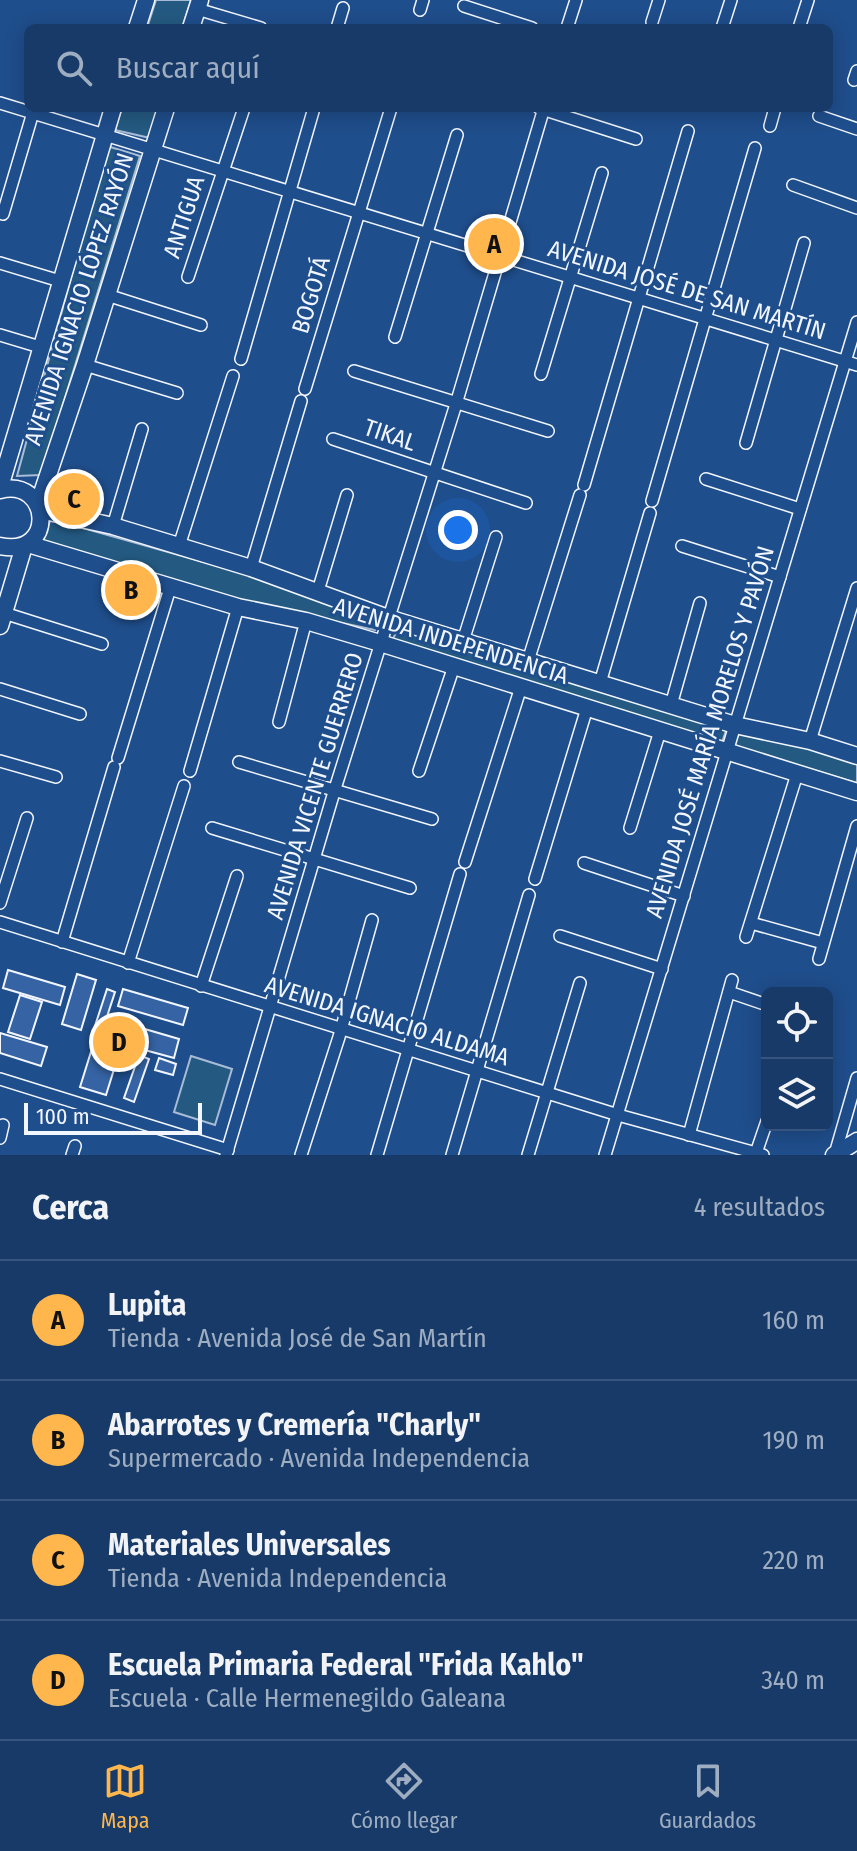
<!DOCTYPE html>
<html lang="es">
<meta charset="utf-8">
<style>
body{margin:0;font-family:"Fira Sans Condensed",sans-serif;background:#20416f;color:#f1f3f6}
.controls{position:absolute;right:24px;bottom:24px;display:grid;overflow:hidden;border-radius:12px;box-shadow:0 4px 20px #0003}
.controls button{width:72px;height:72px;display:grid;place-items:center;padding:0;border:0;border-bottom:2px solid #36547d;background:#173a69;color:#f1f3f6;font:40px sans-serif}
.scale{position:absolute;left:24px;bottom:20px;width:178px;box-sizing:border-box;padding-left:8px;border:4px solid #f2f6ff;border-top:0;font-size:22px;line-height:28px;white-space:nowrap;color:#f2f6ff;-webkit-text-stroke:6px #1f4e8c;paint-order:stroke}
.you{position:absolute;left:458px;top:530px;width:28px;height:28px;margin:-20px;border:6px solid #fff;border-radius:50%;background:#1a73e8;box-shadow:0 0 0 12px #1a73e833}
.badge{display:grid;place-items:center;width:52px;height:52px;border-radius:50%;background:#ffb74d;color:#111;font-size:26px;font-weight:700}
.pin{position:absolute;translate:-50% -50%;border:4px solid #fff;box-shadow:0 2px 8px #0006}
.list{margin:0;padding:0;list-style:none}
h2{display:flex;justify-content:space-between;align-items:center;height:104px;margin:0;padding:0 32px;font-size:34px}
h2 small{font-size:26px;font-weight:400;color:#9eadc0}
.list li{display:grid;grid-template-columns:52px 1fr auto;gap:24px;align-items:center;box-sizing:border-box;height:120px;padding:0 32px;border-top:2px solid #36547d}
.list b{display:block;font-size:30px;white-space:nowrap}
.list p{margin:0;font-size:26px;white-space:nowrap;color:#9eadc0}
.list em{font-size:26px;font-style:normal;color:#9eadc0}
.icon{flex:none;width:44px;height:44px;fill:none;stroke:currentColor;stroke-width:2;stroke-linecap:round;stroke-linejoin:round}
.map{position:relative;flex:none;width:857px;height:1155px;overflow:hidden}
.search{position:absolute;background:#173a69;box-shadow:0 4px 20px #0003;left:24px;right:24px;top:24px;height:88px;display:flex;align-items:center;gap:20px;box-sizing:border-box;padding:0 28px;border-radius:12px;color:#9eadc0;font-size:30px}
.sheet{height:584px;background:#173a69}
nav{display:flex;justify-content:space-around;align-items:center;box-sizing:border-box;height:112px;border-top:2px solid #36547d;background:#173a69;font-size:22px;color:#9eadc0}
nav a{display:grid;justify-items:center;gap:4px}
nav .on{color:#ffb74d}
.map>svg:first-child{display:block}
.green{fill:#245a82;stroke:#a8bbd7;stroke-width:2}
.building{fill:#3563a3;stroke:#f2f6ff;stroke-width:2}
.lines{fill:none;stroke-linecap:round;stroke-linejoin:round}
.street-casing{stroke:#f2f6ff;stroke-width:14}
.secondary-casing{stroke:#f2f6ff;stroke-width:19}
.street{stroke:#1f4e8c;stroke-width:11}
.secondary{stroke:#1f4e8c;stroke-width:16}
.labels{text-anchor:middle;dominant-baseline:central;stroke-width:6;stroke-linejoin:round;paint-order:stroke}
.street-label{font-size:24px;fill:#f2f6ff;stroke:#1f4e8c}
</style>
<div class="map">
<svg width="857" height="1155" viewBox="0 0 857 1155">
<rect width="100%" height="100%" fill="#1f4e8c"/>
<g class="green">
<path d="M156 0H191L182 28H147Z"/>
<path d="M122 108H159L150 138 115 130Z"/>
<path d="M107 146 140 156 41 475 17 476Z"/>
<path d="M51 519 246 574 316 597 377 624 375 630 254 604 42 540Z"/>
<path d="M398 630 727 728 722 742 392 640Z"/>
<path d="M739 732 808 747 857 763V783L734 746Z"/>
<path d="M191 1056 232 1069 215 1125 174 1112Z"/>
</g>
<g class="building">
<path d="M8 970 65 987 60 1005 3 988Z"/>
<path d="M77 974 96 980 81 1030 62 1024Z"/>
<path d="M107 989 115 992 101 1035 93 1032Z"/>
<path d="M123 989 188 1008 183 1025 118 1006Z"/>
<path d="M20 995 42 1002 30 1039 8 1032Z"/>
<path d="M114 1020 179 1039 174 1058 108 1040Z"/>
<path d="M0 1033 47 1047 41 1066 0 1053Z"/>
<path d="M95 1039 121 1047 106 1095 80 1087Z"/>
<path d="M139 1055 149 1059 134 1102 124 1098Z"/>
<path d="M159 1058 176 1064 173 1075 155 1070Z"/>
</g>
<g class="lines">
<g class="street-casing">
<g id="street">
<path d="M464 6 532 28"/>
<path d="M197 9 261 28"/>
<path d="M420 10 423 0"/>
<path d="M652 22 659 0"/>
<path d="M337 28 343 8"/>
<path d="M567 28 576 0"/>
<path d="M722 28 731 0"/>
<path d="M799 28 808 0"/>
<path d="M854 80 857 71"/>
<path d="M0 103 857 365"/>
<path d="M539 108 636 139"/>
<path d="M819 116 857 129"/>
<path d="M770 126 775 108"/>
<path d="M793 185 857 208"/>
<path d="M3 214 34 109"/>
<path d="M0 263 60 281"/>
<path d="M188 277 244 108"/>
<path d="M107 295 201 325"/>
<path d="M0 335 40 347"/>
<path d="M395 337 457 135"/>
<path d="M241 359 314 108"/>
<path d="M85 365 177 393"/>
<path d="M354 371 548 431"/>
<path d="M541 374 602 173"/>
<path d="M305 389 391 108"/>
<path d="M333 439 526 503"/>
<path d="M746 443 804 243"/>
<path d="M706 479 800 509"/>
<path d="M584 485 688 131"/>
<path d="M652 501 755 148"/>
<path d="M113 526 142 429"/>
<path d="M179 546 233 376"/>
<path d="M682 546 780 577"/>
<path d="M251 568 301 401"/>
<path d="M318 591 347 495"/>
<path d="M4 613 102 644"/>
<path d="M463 641 496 537"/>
<path d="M528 661 580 495"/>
<path d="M600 683 650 513"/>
<path d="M0 689 80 714"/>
<path d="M671 705 700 603"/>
<path d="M279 722 306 621"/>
<path d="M810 741 857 588"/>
<path d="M118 758 171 585"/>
<path d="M0 761 56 777"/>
<path d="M239 762 432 819"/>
<path d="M190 771 238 607"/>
<path d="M419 771 454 666"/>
<path d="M212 828 410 888"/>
<path d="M630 828 660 731"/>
<path d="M465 862 521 687"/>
<path d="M584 863 684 896"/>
<path d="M535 879 587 708"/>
<path d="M0 903 27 818"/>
<path d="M0 922 618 1115 763 1155"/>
<path d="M751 923 823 943"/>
<path d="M560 936 662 969"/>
<path d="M746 937 797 774"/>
<path d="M62 942 114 767"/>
<path d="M819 959 857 826"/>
<path d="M128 963 184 786"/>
<path d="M201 986 237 876"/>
<path d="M729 992 767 1005"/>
<path d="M0 1079 228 1150"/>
<path d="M689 1135 732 980"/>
<path d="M0 1138 3 1125"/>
<path d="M756 1153 767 1121"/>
<path d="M835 1154 857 1078"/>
<path d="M72 1155 75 1146"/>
<path d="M226 1155 334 792 456 404 544 108"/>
<path d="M301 1155 339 1037 372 920"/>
<path d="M377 1155 460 874"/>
<path d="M452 1155 529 895"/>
<path d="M528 1155 580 983"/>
<path d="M605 1155 857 322"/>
</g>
</g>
<g class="secondary-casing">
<g id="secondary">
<path d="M137 28 146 0"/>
<path d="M191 28 200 0"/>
<path d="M0 487 113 108"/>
<path d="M0 490C51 477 57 558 0 546"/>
<path d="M38 505 85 365 166 108"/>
<path d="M40 510 113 526 251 568 388 618 735 725 810 741 857 756"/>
<path d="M28 544 238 607 306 621 380 643 857 792"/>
<path d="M0 626 24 546"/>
<path d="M834 1155 857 1141"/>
</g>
</g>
<use href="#street" class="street"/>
<use href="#secondary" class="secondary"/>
</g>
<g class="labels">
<g class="street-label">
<text transform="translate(184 217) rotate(-72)">ANTIGUA</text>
<text transform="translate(687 290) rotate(17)">AVENIDA JOSÉ DE SAN MARTÍN</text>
<text transform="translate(311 295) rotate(-73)">BOGOTÁ</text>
<text transform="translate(79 299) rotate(-72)">AVENIDA IGNACIO LÓPEZ RAYÓN</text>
<text transform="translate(390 435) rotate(19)">TIKAL</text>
<text transform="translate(451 641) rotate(17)">AVENIDA INDEPENDENCIA</text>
<text transform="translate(710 732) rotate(-73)">AVENIDA JOSÉ MARÍA MORELOS Y PAVÓN</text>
<text transform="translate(315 786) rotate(-73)">AVENIDA VICENTE GUERRERO</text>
<text transform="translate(387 1021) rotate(17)">AVENIDA IGNACIO ALDAMA</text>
</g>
</g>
</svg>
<div class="controls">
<button><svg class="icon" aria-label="locate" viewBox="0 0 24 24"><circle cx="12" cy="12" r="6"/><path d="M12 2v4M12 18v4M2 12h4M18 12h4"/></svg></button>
<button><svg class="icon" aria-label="layers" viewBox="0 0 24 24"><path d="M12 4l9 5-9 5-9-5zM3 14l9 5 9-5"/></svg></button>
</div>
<div class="scale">100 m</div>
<div class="you"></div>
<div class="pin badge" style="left:494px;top:244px">A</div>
<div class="pin badge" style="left:131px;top:590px">B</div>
<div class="pin badge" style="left:74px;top:499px">C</div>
<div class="pin badge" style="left:119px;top:1042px">D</div>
<div class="search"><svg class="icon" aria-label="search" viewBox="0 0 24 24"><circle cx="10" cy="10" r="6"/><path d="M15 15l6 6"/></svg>Buscar aquí</div>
</div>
<section class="sheet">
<h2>Cerca<small>4 resultados</small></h2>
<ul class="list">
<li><span class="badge">A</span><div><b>Lupita</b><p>Tienda · Avenida José de San Martín</p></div><em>160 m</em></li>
<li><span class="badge">B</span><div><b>Abarrotes y Cremería &quot;Charly&quot;</b><p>Supermercado · Avenida Independencia</p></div><em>190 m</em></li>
<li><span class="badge">C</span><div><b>Materiales Universales</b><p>Tienda · Avenida Independencia</p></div><em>220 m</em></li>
<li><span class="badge">D</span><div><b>Escuela Primaria Federal &quot;Frida Kahlo&quot;</b><p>Escuela · Calle Hermenegildo Galeana</p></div><em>340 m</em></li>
</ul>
</section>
<nav>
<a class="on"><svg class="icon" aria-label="map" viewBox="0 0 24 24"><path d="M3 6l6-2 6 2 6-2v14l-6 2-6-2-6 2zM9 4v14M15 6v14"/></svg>Mapa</a>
<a><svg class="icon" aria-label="directions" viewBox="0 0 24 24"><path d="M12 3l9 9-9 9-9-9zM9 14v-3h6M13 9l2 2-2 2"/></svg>Cómo llegar</a>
<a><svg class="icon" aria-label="saved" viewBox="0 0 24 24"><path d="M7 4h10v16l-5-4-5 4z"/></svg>Guardados</a>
</nav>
